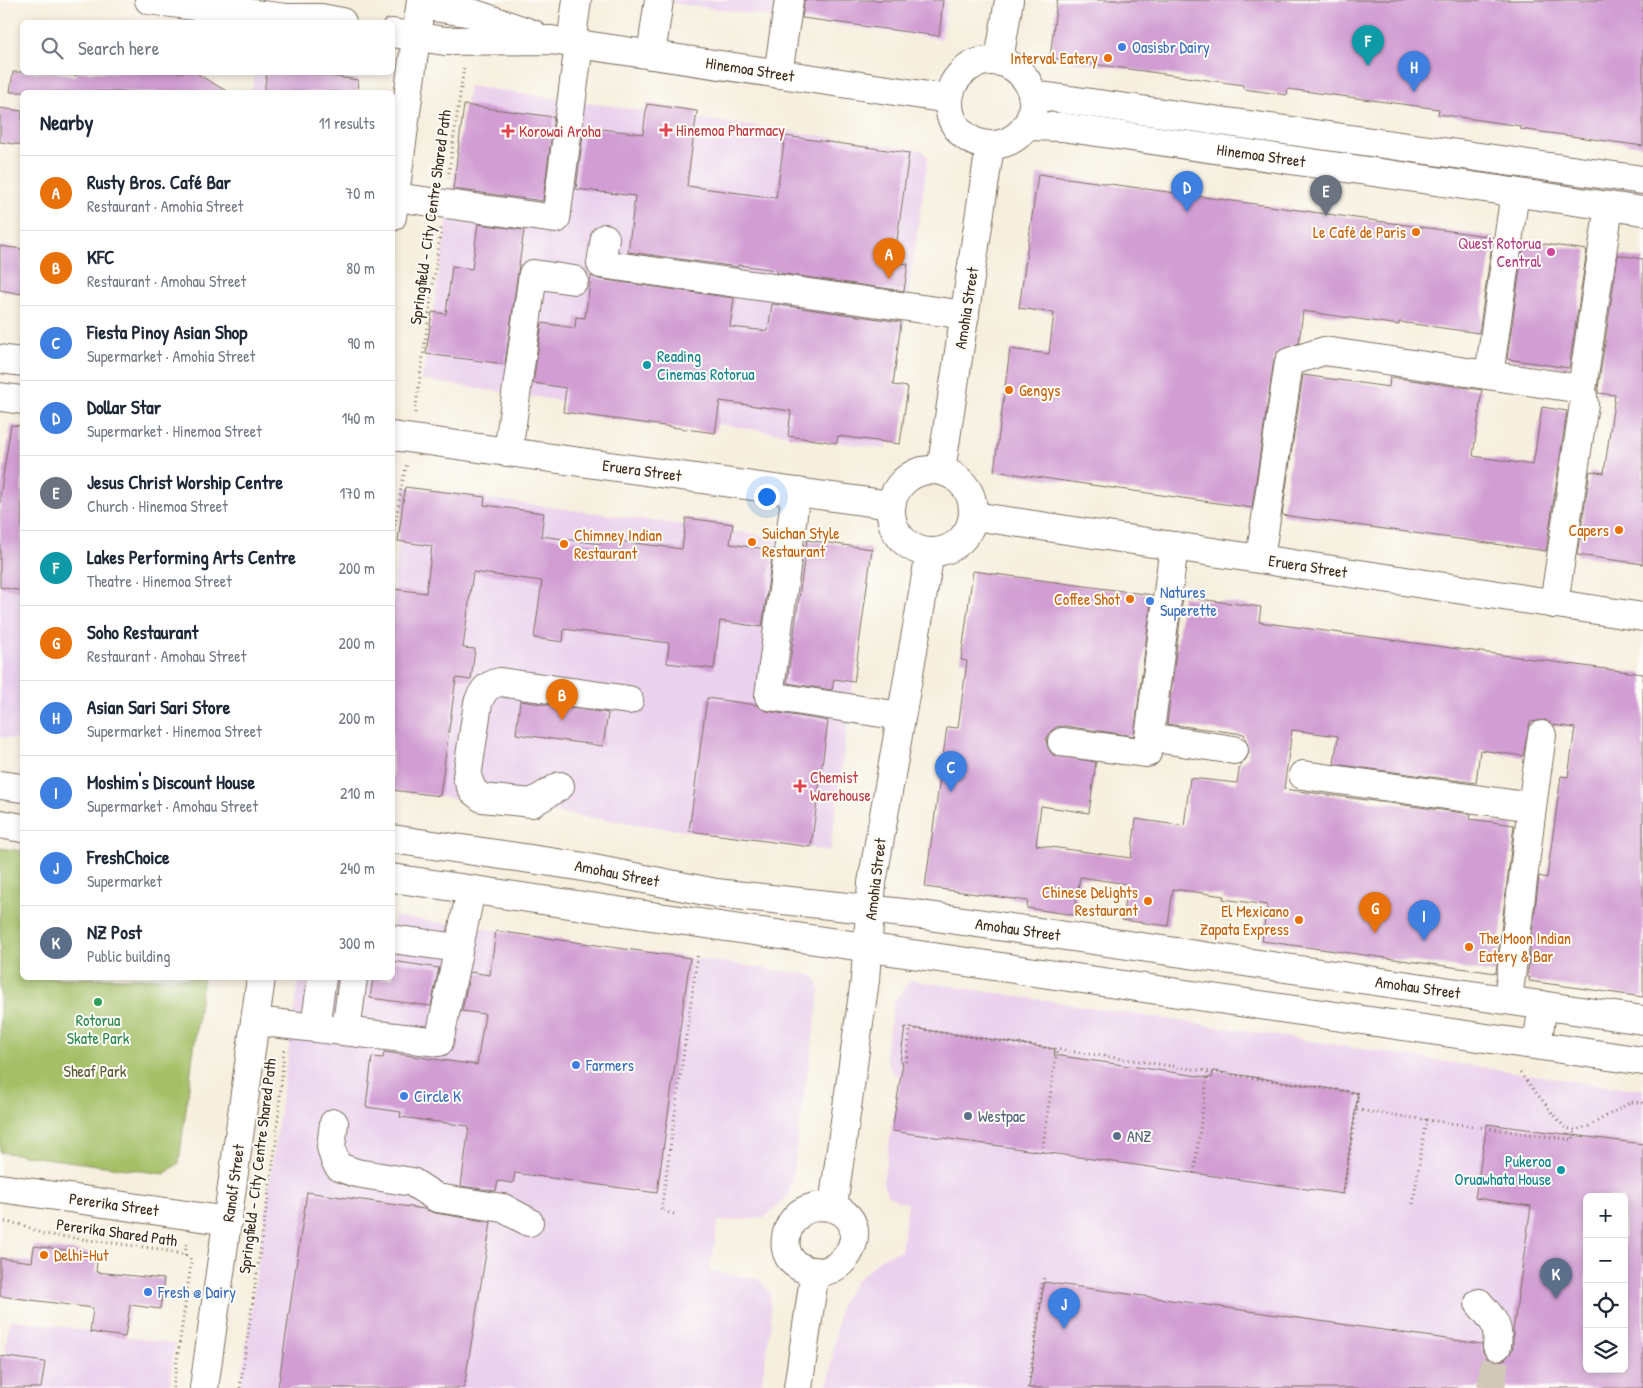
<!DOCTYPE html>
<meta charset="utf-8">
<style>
body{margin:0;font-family:"Patrick Hand",sans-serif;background:#f6f6f7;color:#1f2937}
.controls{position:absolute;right:15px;bottom:15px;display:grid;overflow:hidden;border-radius:8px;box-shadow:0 2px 8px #0003}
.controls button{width:45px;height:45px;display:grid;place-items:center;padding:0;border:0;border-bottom:1px solid #e0e1e3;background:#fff;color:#1f2937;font:25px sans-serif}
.you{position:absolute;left:766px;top:496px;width:18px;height:18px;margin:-12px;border:4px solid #fff;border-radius:50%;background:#1a73e8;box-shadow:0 0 0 8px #1a73e833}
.badge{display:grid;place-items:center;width:32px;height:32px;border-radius:50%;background:#0b8043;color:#fff;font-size:16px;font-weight:700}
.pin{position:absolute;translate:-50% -41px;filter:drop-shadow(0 1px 2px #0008)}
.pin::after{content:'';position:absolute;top:26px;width:18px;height:15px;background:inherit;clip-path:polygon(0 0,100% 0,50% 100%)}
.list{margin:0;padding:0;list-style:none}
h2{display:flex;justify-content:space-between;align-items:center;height:65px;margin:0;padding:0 20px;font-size:21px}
h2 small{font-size:16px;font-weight:400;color:#747a83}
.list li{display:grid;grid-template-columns:32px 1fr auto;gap:15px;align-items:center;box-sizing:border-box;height:75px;padding:0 20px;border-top:1px solid #e0e1e3}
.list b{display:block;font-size:19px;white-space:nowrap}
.list p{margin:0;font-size:16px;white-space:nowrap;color:#747a83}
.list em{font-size:16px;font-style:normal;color:#747a83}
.icon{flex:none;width:28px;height:28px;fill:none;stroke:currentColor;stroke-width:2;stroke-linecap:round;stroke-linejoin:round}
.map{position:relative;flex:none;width:1643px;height:1388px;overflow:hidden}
.search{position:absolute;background:#fff;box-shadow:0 2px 8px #0003;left:20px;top:20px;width:375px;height:55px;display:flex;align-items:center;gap:12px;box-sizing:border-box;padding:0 18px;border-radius:8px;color:#747a83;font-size:19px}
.panel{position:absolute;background:#fff;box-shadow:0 2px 8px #0003;left:20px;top:90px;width:375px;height:890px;border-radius:8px}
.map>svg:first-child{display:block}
.built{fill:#ead1ed;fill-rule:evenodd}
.green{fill:#a4bf66;stroke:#707442}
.building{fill:#d19dd3;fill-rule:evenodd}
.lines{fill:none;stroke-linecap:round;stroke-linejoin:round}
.minor-tunnel{stroke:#d1c8b8;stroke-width:28;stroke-dasharray:28 14;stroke-linecap:butt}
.minor-casing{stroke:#7c6f61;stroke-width:30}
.major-casing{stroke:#7c6f61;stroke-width:30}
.path{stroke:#7c6f61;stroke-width:3;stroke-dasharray:1 4;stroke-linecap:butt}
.minor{stroke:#fff;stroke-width:28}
.major{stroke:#fff;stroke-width:28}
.shop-dot{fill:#3f7fe0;stroke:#fdfcf7;stroke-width:2}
.food-dot{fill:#e8710a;stroke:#fdfcf7;stroke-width:2}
.health-dot{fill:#e0444e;stroke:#fdfcf7;stroke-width:2}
.hotel-dot{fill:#d1479c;stroke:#fdfcf7;stroke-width:2}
.culture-dot{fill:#0f9aa8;stroke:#fdfcf7;stroke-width:2}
.leisure-dot{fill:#2e9e5b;stroke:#fdfcf7;stroke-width:2}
.service-dot{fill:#5c6f8a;stroke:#fdfcf7;stroke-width:2}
.labels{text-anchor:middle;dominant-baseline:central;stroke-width:4;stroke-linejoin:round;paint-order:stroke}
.shop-label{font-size:16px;fill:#366cbe;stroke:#fdfcf7;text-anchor:start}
.food-label{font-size:16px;fill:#c56008;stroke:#fdfcf7;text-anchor:end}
.street-label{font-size:16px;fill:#3b2a1e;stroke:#fdfcf7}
.health-label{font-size:16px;fill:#be3a42;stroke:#fdfcf7;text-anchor:start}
.hotel-label{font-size:16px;fill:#b23c85;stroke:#fdfcf7;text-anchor:end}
.culture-label{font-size:16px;fill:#0d838f;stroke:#fdfcf7;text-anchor:start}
.leisure-label{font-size:16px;fill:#27864d;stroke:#fdfcf7}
.park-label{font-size:16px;fill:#5a5734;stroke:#fdfcf7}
.service-label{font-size:16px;fill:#4e5e75;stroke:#fdfcf7;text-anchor:start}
</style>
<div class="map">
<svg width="1643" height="1388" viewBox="0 0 1643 1388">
<rect width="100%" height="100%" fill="#fdfcf7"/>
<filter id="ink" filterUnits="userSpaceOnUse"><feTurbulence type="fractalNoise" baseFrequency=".02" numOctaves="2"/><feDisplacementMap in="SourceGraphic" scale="10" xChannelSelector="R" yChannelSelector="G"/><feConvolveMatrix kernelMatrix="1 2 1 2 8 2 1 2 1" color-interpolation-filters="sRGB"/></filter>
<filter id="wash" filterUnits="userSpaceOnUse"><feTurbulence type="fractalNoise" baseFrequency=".0096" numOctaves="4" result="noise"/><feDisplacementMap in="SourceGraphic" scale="20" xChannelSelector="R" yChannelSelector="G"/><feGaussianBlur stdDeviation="1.12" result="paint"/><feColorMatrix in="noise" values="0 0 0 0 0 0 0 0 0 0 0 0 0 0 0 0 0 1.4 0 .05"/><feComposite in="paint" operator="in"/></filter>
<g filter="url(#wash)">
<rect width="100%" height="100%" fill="#f6efde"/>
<g class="built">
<path d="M649 0H947L942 39Z"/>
<path d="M255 73H346L343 92H252Z"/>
<path d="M469 86 921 150 928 157 886 449 422 380Z"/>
<path d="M10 436 22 437V740L0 737V496Z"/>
<path d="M407 488 872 550 830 851 393 790V586Z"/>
<path d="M393 916 812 975 817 980 820 992 789 1195 764 1218 718 1221 710 1271 758 1279 770 1293 771 1322 761 1388H240L299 978H392Z"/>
<path d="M911 980 1520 1073 1627 1089H1643V1388H828L840 1305 856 1281 883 1257 901 1251 908 1203 898 1201 887 1194 883 1182 900 1077 891 1072 885 1054 894 1002ZM1587 1197H1624V1369H1587Z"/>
<path d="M10 1319 175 1344 169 1388H0Z"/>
</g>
<path class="green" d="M0 848 22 851V978H203L179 1163 164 1174 0 1152Z"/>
<g id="blocks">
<g class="building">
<path d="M804 0H943L939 36 802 18Z"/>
<path d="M1057 0H1643V146L1520 129 1521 126 1438 114 1439 109 1288 89 1287 95 1243 89V85L1050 58Z"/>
<path d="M13 72H54L76 76V72H194L228 92H10Z"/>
<path d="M267 72H302L358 80 357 92H264Z"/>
<path d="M647 104 697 111 687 186 776 198 785 136 909 153 894 262 908 264 904 291 777 273V270L738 265V267L628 252 635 196 576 189 584 127 643 134Z"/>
<path d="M464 105 554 117 543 201 453 189Z"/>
<path d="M0 108 22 111V145L0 142Z"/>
<path d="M1038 174 1493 237 1479 333 1399 322V325L1303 311 1299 343 1278 352 1274 360 1252 508 994 471 1010 349 1049 354 1054 313 1019 308Z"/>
<path d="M478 224 524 230 505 364 426 354 432 312 446 314 452 266 472 269Z"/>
<path d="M1524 241 1587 250 1569 368 1507 359Z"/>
<path d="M0 246 22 249V294L0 290Z"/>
<path d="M1618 255 1643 259V564L1577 555 1590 471 1604 473 1615 395 1598 393V389Z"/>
<path d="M591 276 599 279 734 298 730 327 768 331 772 304 901 322 893 385 908 387 900 444 838 436 837 443 788 436 791 411 720 401 715 433 563 412 566 388 533 383 542 323 575 328 576 317 585 318Z"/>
<path d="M1303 375 1389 387 1390 377 1482 390 1473 456 1533 465 1542 407 1567 411 1546 551 1282 515Z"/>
<path d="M11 425 22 426V591L0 587V496Z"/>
<path d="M405 487 485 497 484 505 544 513 541 536 601 544 602 539 682 549 686 518 733 524 730 544 773 550 762 627 720 621 714 669 667 663 669 643 564 629 563 642 534 638 542 581 473 572 463 648 475 649 471 680 456 678 440 796 392 790V603L394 589 426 593 432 546 398 541Z"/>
<path d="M807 540 872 549 854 682 834 679 832 690 787 683Z"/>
<path d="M973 571 1152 595 1134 736 1064 726 1056 727 1050 732 1046 740 1048 748 1053 755 1096 762 1089 813 1041 806 1036 845 1131 858 1136 819 1184 826 1190 778 1237 783 1240 764 1246 759 1249 752 1244 734 1167 724 1183 597 1261 607 1259 622 1643 674V997L1529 981 1530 977H1527L1539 876 1547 878 1561 776 1568 777 1575 728 1553 725 1545 720 1530 722 1523 756 1480 750 1476 783 1334 764 1338 736 1292 730 1284 789 1471 814 1470 819 1514 825 1496 973 1262 941 1267 905 1223 899 1224 896 1173 889 1168 926 1122 920 1127 884 1080 877 1074 915 1027 908 1028 901 925 887 947 727 958 728 967 661 961 660Z"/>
<path d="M707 698 757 705 767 711 828 721 811 847 689 831Z"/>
<path d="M520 701 608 713 603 746 516 734Z"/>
<path d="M496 931 690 958 657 1193 515 1173 513 1183 498 1181 496 1191 461 1186 469 1126 400 1117 401 1112 366 1107 372 1057 383 1058 384 1052 477 1065 485 1014 462 1011 470 972 490 975Z"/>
<path d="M392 961 439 968 431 1006 370 998 373 978H392Z"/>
<path d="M905 1027 1055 1049 1054 1055 1212 1078 1213 1071 1358 1093 1343 1194 892 1131 903 1062H900Z"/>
<path d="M1487 1124 1643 1144V1388H1029L1044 1282 1482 1344 1483 1352 1488 1359 1496 1362 1504 1360 1510 1354 1513 1347V1331L1531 1206 1475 1198ZM1587 1197H1624V1369H1587Z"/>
<path d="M307 1192 424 1209 435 1213 491 1222 464 1388H278Z"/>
<path d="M34 1246 98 1254 96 1272 164 1279 160 1309 130 1305 125 1337 90 1332 93 1308 0 1296V1258L32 1262Z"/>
<path d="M0 1356 45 1362 41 1388H0Z"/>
</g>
</g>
</g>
<g filter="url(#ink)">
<use href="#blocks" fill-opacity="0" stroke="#7c6f61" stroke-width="1"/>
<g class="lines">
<path class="minor-tunnel" d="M1491 1388 1497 1346"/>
<g class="minor-casing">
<g id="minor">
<path d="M149 0 286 18H321L342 22"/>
<path d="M421 5 472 13 533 34"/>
<path d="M392 33 445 41 551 40 949 99"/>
<path d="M571 43 577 0"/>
<path d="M651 55 659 0"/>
<path d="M999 60 1009 0"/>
<circle cx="991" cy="103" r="42"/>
<path d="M778 74 789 0"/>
<path d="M1034 95 1643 180"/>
<path d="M1028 126 1062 127 1643 211"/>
<path d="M395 197 556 219 579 44"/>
<path d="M605 238 601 264 965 315"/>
<path d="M0 359 22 362"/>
<path d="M1489 375 1515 192"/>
<path d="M0 397 22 400"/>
<path d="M392 436 891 505"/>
<path d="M508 452 533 274 574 280"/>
<circle cx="932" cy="511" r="41"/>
<path d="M941 471 990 146"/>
<path d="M796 492 769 696 901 716"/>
<path d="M974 516 1643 617"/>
<path d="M1260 559 1289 362 1324 351 1582 389 1609 206"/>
<path d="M1554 604 1584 404 1582 389"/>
<path d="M1149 737 1234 750"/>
<path d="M1062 742 1147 753 1174 546"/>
<path d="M1303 775 1532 807 1508 1000"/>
<path d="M560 786 532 803 482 798 473 791 467 777 478 703C483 690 487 685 500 682L629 700"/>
<path d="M1532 807 1542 735"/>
<path d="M392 939 458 948"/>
<path d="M255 1021 439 1042 471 890"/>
<path d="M315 1027 322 978"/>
<path d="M346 1031 353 978"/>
<path d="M1537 1045 1543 1005"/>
<path d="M334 1123 331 1147 335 1161 339 1167 356 1173 412 1182 437 1198 503 1208 529 1222"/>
<path d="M0 1188 228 1221"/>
<path d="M818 1206C885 1207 847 1293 800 1267 780 1257 782 1230 798 1215 803 1210 811 1208 818 1206Z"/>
<path d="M833 1206 865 980 872 883 930 553"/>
<path d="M1479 1303C1492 1319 1500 1324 1497 1346"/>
<path d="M204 1388 261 978"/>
<path d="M798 1388 815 1271"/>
</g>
</g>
<g class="major-casing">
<g id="major">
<path d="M392 217 421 0"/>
<path d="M0 785 22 788"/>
<path d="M0 824 22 828"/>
<path d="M392 839 578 866 716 893 922 915 1643 1020"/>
<path d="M392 878 1643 1061"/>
</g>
</g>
<g class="path">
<path d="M448 178 464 67"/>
<path d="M415 413 441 228"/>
<path d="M392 545 401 488 407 463"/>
<path d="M906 1062 910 1028 1358 1093 1356 1110 1573 1140 1575 1130"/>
<path d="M1520 1073 1565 1128 1575 1130 1589 1126 1631 1102 1643 1103"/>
<path d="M1042 1152 1057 1049"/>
<path d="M1194 1173 1208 1070"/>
<path d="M1343 1194 1356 1110"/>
<path d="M1413 1204 1426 1119"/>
<path d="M674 1214 661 1211 698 952"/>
<path d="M0 1221 23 1225 43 1234 159 1249 185 1255 190 1258 191 1264 173 1388"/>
<path d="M185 1255 187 1241"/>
<path d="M240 1388 276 1143 284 1050"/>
<path d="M1028 1388 1044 1276"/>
</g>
<use href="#minor" class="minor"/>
<use href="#major" class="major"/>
</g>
</g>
<g class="shop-dot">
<circle cx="1122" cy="47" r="5"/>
<circle cx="1150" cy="601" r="5"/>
<circle cx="576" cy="1065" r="5"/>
<circle cx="404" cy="1096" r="5"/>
<circle cx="148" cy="1292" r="5"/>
</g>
<g class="food-dot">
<circle cx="1108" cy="58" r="5"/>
<circle cx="1416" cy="232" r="5"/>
<circle cx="1009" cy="390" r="5"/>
<circle cx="1619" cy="530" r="5"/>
<circle cx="752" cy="542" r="5"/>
<circle cx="564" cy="544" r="5"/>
<circle cx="1130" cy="599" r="5"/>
<circle cx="1148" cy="901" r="5"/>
<circle cx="1299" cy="920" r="5"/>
<circle cx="1469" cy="947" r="5"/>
<circle cx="44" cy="1255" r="5"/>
</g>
<g class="health-dot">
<path d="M663.5 122.5h5v5h5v5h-5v5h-5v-5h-5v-5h5z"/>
<path d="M505.5 123.5h5v5h5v5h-5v5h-5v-5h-5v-5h5z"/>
<path d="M797.5 778.5h5v5h5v5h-5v5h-5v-5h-5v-5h5z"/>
</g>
<circle class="hotel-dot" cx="1551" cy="252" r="5"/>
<g class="culture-dot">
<circle cx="647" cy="365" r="5"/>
<circle cx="1561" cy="1170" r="5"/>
</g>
<circle class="leisure-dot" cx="98" cy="1002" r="5"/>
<g class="service-dot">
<circle cx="968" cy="1116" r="5"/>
<circle cx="1117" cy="1136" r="5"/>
</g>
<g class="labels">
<g class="shop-label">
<text x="1132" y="47">Oasisbr Dairy</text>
<text x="1160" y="592">Natures<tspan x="1160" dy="18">Superette</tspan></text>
<text x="586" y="1065">Farmers</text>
<text x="414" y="1096">Circle K</text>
<text x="158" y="1292">Fresh @ Dairy</text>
</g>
<g class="food-label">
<text x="1098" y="58">Interval Eatery</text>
<text x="1406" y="232">Le Café de Paris</text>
<text x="1019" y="390" text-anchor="start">Gengys</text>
<text x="1609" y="530">Capers</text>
<text x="762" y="533" text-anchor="start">Suichan Style<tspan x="762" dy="18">Restaurant</tspan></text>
<text x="574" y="535" text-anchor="start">Chimney Indian<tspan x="574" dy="18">Restaurant</tspan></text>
<text x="1120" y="599">Coffee Shot</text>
<text x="1138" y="892">Chinese Delights<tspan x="1138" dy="18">Restaurant</tspan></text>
<text x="1289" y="911">El Mexicano<tspan x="1289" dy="18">Zapata Express</tspan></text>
<text x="1479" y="938" text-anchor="start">The Moon Indian<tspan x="1479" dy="18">Eatery &amp; Bar</tspan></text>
<text x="54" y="1255" text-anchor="start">Delhi-Hut</text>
</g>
<g class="street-label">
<text transform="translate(750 69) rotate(9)">Hinemoa Street</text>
<text transform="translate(1261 155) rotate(8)">Hinemoa Street</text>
<text transform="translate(430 217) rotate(-82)">Springfield - City Centre Shared Path</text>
<text transform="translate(966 308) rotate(-81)">Amohia Street</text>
<text transform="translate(642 470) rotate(8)">Eruera Street</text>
<text transform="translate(1308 566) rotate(9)">Eruera Street</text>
<text transform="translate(617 873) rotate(11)">Amohau Street</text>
<text transform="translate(875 879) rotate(-83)">Amohia Street</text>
<text transform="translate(1018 929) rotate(8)">Amohau Street</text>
<text transform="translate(1418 987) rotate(8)">Amohau Street</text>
<text transform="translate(257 1166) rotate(-83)">Springfield - City Centre Shared Path</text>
<text transform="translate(233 1183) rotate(-82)">Ranolf Street</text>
<text transform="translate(114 1204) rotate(8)">Pererika Street</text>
<text transform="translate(117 1232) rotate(8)">Pererika Shared Path</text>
</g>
<g class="health-label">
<text x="676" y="130">Hinemoa Pharmacy</text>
<text x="519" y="131">Korowai Aroha</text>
<text x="810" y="777">Chemist<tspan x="810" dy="18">Warehouse</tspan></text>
</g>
<g class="hotel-label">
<text x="1541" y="243">Quest Rotorua<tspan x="1541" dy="18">Central</tspan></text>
</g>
<g class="culture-label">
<text x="657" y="356">Reading<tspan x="657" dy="18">Cinemas Rotorua</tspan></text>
<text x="1551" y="1161" text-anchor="end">Pukeroa<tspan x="1551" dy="18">Oruawhata House</tspan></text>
</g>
<g class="leisure-label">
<text x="98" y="1020">Rotorua<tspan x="98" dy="18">Skate Park</tspan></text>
</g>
<g class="park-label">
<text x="95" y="1071">Sheaf Park</text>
</g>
<g class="service-label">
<text x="978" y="1116">Westpac</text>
<text x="1127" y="1136">ANZ</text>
</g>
</g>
</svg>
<div class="controls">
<button>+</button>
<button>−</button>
<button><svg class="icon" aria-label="locate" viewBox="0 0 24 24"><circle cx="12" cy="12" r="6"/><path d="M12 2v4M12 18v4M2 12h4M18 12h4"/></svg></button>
<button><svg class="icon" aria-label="layers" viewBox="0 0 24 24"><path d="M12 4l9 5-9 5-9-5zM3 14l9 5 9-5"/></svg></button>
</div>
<div class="you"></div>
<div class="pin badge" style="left:889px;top:279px;background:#e8710a">A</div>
<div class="pin badge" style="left:562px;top:720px;background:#e8710a">B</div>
<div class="pin badge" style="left:951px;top:792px;background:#3f7fe0">C</div>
<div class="pin badge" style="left:1187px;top:212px;background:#3f7fe0">D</div>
<div class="pin badge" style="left:1326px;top:216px;background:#6b7280">E</div>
<div class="pin badge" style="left:1368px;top:66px;background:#0f9aa8">F</div>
<div class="pin badge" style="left:1375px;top:933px;background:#e8710a">G</div>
<div class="pin badge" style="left:1414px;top:92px;background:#3f7fe0">H</div>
<div class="pin badge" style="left:1424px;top:941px;background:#3f7fe0">I</div>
<div class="pin badge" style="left:1064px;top:1329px;background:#3f7fe0">J</div>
<div class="pin badge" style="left:1556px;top:1299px;background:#5c6f8a">K</div>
<div class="search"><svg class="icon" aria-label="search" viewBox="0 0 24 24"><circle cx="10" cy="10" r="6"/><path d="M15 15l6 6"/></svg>Search here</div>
<section class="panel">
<h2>Nearby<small>11 results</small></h2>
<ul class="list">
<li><span class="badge" style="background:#e8710a">A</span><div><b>Rusty Bros. Café Bar</b><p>Restaurant · Amohia Street</p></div><em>70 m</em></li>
<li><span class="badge" style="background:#e8710a">B</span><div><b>KFC</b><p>Restaurant · Amohau Street</p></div><em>80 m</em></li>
<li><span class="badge" style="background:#3f7fe0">C</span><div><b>Fiesta Pinoy Asian Shop</b><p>Supermarket · Amohia Street</p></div><em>90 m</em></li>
<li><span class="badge" style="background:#3f7fe0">D</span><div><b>Dollar Star</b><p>Supermarket · Hinemoa Street</p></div><em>140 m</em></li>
<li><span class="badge" style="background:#6b7280">E</span><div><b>Jesus Christ Worship Centre</b><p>Church · Hinemoa Street</p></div><em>170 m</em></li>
<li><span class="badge" style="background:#0f9aa8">F</span><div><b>Lakes Performing Arts Centre</b><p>Theatre · Hinemoa Street</p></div><em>200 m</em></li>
<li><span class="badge" style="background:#e8710a">G</span><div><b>Soho Restaurant</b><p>Restaurant · Amohau Street</p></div><em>200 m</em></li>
<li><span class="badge" style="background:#3f7fe0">H</span><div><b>Asian Sari Sari Store</b><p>Supermarket · Hinemoa Street</p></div><em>200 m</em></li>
<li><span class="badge" style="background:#3f7fe0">I</span><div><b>Moshim's Discount House</b><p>Supermarket · Amohau Street</p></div><em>210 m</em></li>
<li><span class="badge" style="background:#3f7fe0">J</span><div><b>FreshChoice</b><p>Supermarket</p></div><em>240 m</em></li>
<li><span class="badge" style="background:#5c6f8a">K</span><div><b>NZ Post</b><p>Public building</p></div><em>300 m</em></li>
</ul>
</section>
</div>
